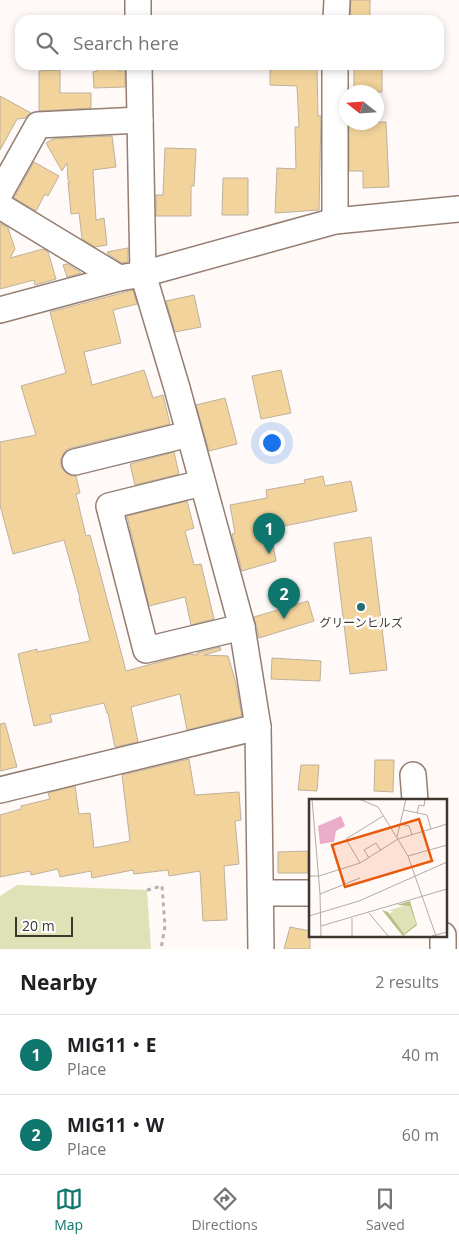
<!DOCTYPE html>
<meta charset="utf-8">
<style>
body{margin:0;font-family:"Open Sans","Noto Sans JP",sans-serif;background:#f6f6f6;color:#202124}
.compass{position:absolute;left:339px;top:85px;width:45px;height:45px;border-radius:50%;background:#fff;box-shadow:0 2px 8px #0003;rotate:287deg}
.scale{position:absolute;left:15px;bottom:12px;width:58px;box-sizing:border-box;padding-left:5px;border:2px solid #3f3630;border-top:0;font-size:14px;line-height:18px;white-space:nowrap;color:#3f3630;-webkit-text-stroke:4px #fff;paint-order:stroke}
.you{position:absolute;left:271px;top:442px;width:18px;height:18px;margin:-12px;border:4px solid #fff;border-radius:50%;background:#1a73e8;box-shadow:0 0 0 8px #1a73e833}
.badge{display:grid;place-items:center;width:32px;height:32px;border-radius:50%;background:#0f766e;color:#fff;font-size:16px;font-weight:700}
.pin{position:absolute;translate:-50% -41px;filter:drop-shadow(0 1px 2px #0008)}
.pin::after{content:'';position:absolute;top:26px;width:18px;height:15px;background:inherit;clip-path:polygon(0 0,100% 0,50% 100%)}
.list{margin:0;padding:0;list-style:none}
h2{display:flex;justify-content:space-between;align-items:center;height:65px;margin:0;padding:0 20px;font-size:21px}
h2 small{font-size:16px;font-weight:400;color:#757577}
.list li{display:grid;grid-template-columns:32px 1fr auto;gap:15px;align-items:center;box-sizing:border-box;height:80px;padding:0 20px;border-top:1px solid #e0e0e0}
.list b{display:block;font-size:19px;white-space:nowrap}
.list p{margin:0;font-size:16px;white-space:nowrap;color:#757577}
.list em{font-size:16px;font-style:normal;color:#757577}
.icon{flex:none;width:28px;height:28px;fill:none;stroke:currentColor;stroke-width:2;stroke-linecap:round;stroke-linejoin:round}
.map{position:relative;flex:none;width:459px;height:949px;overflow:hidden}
.search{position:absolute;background:#fff;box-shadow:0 2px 8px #0003;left:15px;right:15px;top:15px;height:55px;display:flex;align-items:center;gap:12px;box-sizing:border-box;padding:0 18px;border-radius:15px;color:#757577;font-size:19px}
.sheet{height:225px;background:#fff}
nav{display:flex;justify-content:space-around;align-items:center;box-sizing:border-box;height:70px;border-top:1px solid #e0e0e0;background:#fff;font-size:14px;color:#757577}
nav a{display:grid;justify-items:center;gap:2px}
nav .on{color:#0f766e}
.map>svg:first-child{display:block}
.green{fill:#dee2b6}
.building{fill:#f2d39c;stroke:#beb19c}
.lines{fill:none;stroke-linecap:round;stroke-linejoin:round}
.minor-casing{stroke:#947e72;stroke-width:28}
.path{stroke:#b8b1ad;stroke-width:3;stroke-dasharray:4 4;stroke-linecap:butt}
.minor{stroke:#fff;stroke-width:25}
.poi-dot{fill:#236e74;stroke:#fff;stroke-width:2}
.labels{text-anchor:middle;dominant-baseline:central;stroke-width:5;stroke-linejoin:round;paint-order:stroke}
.poi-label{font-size:12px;fill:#3f3630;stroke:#fff}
.inset-road{fill:none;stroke:#b2aba7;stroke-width:1}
.view{fill:#e8590c;fill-opacity:0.15;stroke:#e8590c;stroke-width:2.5}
.inset-edge{fill:none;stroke:#3f3630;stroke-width:2.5}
</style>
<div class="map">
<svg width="459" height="949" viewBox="0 0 459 949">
<rect width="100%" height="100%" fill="#fff9f7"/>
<path class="green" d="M17 885 147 890 151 949H0V896Z"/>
<g class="building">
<path d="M351 0H370V20H350Z"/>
<path d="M98 65H118V71H125V87L94 88 93 72 97 71Z"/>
<path d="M272 65 317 67 318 116H321L319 210 275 213 277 168 296 169 295 127H299L297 86 270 85V70H272Z"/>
<rect x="354" y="65" width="28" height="27"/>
<path d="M60 70V93H91V108L39 111V71Z"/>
<path d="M0 96 31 113 25 118 17 119 0 150Z"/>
<path d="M349 122H386L389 187 363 188V171H349Z"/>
<path d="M112 136 116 167 93 170 96 220 104 218 107 245 95 247 82 239 79 213 71 214 68 182H70L68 180 67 163 62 171 46 143 53 139Z"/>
<path d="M165 148 196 149 194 186H191V216H156V195H163Z"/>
<path d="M34 162 59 176 48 196 45 194 36 211 14 198Z"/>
<path d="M223 178H248V215H222Z"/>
<path d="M0 223 8 228 15 249 10 258 43 249 48 252 56 279 35 285 34 280 0 289Z"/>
<path d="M128 248V262L122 263 108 254 107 252Z"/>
<path d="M67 264 80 272 81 273 67 277 63 265Z"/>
<path d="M133 290 137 304 113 310 121 343 84 352 92 385 144 370 153 398 163 395 170 424 71 448 65 451 61 458V466L65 472 71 476H76L80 493 76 494 86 536 90 535 126 671 189 654 197 655V653L220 647 221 650 204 655 228 656 235 680 242 716 187 730 180 694 131 707 138 742 115 747 108 713H107L104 703 50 715 52 722 34 726 18 654 37 649V652L90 641 79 598H80L64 540 13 554 0 505V442L36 435 21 386 66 373 50 312Z"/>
<path d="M194 295 201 327 175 332 166 301Z"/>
<path d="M281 370 291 413 261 419 252 376Z"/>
<path d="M225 398 237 444 209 451 196 405Z"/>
<path d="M174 452 179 474 135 485 130 464Z"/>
<path d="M323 476 325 486 351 481 357 511 270 529 276 561 242 571 232 534 235 533 230 505 267 498 266 490 305 483 304 480Z"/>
<path d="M187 501 194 528 185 531 194 565 201 564 214 619 191 625 185 597 149 606 127 516Z"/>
<path d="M371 537 387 670 350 674 334 543Z"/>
<path d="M308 601 314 621 259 638 254 617Z"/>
<path d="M272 658 321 661 320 681 271 679Z"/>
<path d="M5 723 17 767 0 771V724Z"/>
<path d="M189 759 195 795 239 792 241 820 235 821 239 864 224 866 227 920 203 921 200 871 169 876 168 870 134 874 133 870 92 878 91 871 60 877 58 869 31 875 30 871 0 877V815L21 809V806L50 799 48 793 75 786 79 814 90 813 94 848 130 841 122 775Z"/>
<path d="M375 760H394L393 792 374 791Z"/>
<path d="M301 765H319L317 791 298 790Z"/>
<path d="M308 851V873H278V852Z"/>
<path d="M290 927 310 931V949H284Z"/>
</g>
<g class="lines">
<g class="minor-casing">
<g id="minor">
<path d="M138 0V20"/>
<path d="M336 20 337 0"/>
<path d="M139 65 143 274 177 388 242 627 258 727 261 949"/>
<path d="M335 65V221"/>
<path d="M0 193 38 125 140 120"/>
<path d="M0 206 119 278"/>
<path d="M0 310 119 278 143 274 335 221 459 209"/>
<path d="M75 462 189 434"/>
<path d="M202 483 109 506 146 650 242 627"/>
<path d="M413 775 415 800"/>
<path d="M0 790 258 727"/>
<path d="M261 893H310"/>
<path d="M443 935V949"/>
</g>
</g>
<path class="path" d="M147 890 162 886 165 926 161 949"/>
<use href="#minor" class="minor"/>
</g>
<circle class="poi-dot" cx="361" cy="607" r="5"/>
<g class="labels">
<g class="poi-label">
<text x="361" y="622">グリーンヒルズ</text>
</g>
</g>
<g transform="translate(309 799)">
<rect width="138" height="138" fill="#fff9f7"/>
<path d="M101 105 107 126 94 136 80 115 84 112H78Z" fill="#dee2b6"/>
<path d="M101 102 108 126 94 137 73 111 79 113 95 135 107 125 101 107 88 106Z" fill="#b9be82"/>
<path d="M32 17 36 27 27 32 25 43 11 45 9 27Z" fill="#eaadc8"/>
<path class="inset-road" d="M3 0 11 95 12 137M50 0 69 8 99 57 127 137M95 11 118 16 122 30M108 14 110 6 115 7 116 0M92 25 100 27 103 36M88 38 97 0M99 57 138 46M60 59 55 51 67 44 72 52M51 64 37 40 74 17M0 77H10L51 64 89 40 138 25M11 95 51 79M60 114 79 137M0 117 50 102 138 63M12 127 138 90M43 137V119M123 137 138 133"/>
<path class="view" d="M110 20 123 62 36 88 23 46Z"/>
<rect width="138" height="138" class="inset-edge"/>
</g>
</svg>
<svg class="compass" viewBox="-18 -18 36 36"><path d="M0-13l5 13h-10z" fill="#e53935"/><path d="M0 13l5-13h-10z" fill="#757577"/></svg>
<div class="scale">20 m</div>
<div class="you"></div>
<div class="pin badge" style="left:269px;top:554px">1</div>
<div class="pin badge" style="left:284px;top:619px">2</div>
<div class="search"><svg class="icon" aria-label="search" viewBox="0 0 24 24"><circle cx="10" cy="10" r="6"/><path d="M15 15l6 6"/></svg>Search here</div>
</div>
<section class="sheet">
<h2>Nearby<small>2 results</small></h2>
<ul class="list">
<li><span class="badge">1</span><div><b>MIG11・E</b><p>Place</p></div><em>40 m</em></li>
<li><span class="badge">2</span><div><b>MIG11・W</b><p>Place</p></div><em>60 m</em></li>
</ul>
</section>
<nav>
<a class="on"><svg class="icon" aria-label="map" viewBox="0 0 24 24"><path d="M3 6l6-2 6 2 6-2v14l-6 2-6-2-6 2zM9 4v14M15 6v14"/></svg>Map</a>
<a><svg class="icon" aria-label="directions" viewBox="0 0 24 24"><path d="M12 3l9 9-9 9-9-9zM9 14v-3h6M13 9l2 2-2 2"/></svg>Directions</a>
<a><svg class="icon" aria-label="saved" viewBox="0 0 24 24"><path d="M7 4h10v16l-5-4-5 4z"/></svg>Saved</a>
</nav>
